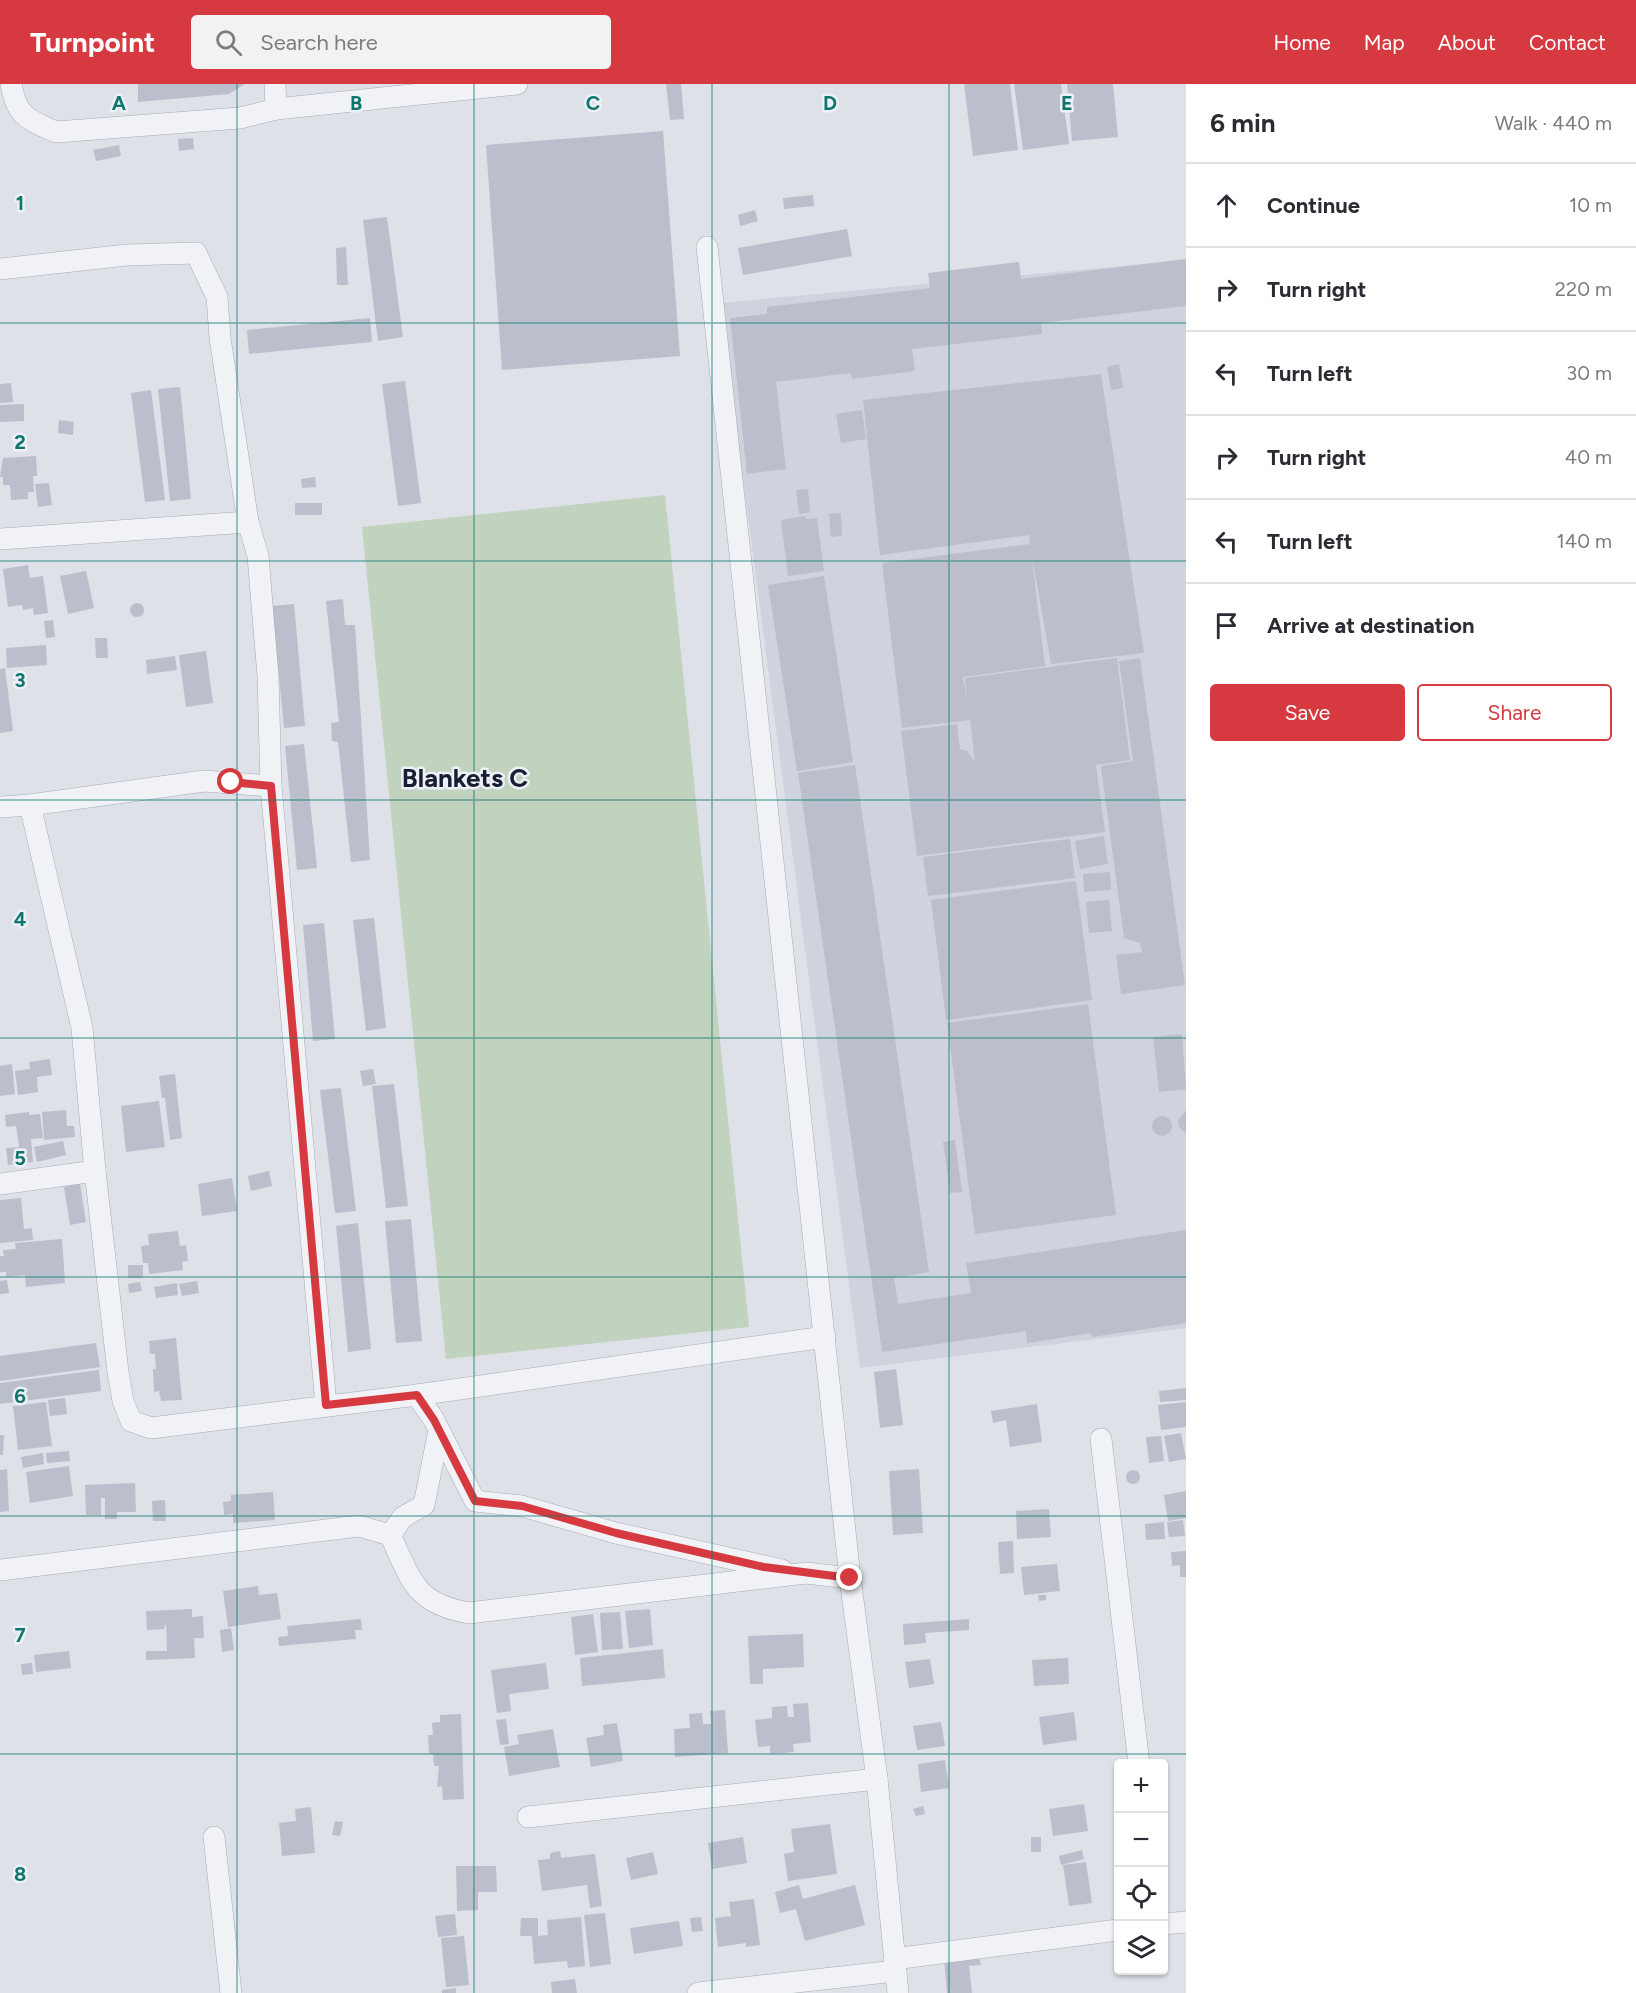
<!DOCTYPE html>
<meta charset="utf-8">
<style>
body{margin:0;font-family:Figtree,sans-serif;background:#f2f2f3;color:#2b2b33}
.controls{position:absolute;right:18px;bottom:18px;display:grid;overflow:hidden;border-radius:6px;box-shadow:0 2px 4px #0004}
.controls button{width:54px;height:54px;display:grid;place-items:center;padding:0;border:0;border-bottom:2px solid #e1e1e2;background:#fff;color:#2b2b33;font:30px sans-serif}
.stop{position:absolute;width:18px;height:18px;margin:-14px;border:4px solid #d63a40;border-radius:50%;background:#fff}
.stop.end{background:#d63a40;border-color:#fff;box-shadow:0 2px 6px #0008}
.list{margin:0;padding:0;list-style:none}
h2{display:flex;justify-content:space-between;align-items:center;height:78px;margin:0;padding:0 24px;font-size:26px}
h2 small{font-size:20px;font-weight:400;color:#7c7c81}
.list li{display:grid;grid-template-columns:39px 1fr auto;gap:18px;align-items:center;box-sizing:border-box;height:84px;padding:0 24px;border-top:2px solid #e1e1e2}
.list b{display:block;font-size:22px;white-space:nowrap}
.list em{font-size:20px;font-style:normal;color:#7c7c81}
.actions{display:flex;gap:12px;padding:18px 24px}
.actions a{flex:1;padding:14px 0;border:2px solid #d63a40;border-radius:6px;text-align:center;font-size:21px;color:#d63a40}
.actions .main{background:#d63a40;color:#fff}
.icon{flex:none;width:33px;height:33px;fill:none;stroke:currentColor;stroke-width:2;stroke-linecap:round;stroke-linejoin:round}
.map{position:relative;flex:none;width:1186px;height:1909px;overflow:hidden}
header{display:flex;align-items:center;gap:36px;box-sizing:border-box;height:84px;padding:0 30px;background:#d63a40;color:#fff}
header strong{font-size:28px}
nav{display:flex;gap:33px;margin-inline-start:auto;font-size:21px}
.search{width:420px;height:54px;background:#f2f2f3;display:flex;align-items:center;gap:15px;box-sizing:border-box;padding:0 21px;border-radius:6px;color:#7c7c81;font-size:22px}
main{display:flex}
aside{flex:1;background:#fff}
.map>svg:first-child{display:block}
.built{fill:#cfd3dd}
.green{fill:#c1d3be}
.building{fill:#babfcb}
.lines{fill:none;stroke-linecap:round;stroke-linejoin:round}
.minor-casing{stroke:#a7abb6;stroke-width:22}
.minor{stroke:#f1f2f6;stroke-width:21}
.route{stroke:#d63a40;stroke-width:8}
.grid{fill:none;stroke:#0f766e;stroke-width:1.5;stroke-opacity:0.55}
.labels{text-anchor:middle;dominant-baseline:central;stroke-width:5;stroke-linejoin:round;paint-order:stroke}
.quarter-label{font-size:26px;font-weight:bold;fill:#181e31;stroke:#edf0f6}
.grid-label{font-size:20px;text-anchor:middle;font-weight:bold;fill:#0f766e;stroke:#edf0f6;stroke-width:5;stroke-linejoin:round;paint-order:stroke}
</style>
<header>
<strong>Turnpoint</strong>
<div class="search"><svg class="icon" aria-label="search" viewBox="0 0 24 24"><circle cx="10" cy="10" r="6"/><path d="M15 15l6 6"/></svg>Search here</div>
<nav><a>Home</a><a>Map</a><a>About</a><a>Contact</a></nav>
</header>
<main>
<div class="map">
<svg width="1186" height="1909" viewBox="0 0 1186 1909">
<rect width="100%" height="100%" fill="#dee1e8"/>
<path class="built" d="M1186 176V1244L860 1284 720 219Z"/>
<path class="green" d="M665 411 749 1243 446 1275 362 443Z"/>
<g class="building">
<path d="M138 0H245L229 10 138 18Z"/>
<path d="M666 0H681L684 35 670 36Z"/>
<path d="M964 0H1010L1018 66 973 72Z"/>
<path d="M1014 0H1061L1069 60 1023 66Z"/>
<path d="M1067 0H1113L1118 53 1072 57Z"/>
<path d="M663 47 680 272 502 286 486 61Z"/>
<path d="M193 54 194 65 179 67 178 55Z"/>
<path d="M119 61 121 72 96 77 93 66Z"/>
<path d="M813 111 814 122 784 125 783 114Z"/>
<path d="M755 126 758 137 740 142 738 131Z"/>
<path d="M387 133 403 253 378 257 363 136Z"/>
<path d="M847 145 852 172 743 191 738 164Z"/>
<path d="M346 163 348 201H337L336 164Z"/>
<path d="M1186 175V222L1041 239 1042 250 912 265 915 287 852 295 851 289 776 298 786 385 747 390 730 234 767 230V223L930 204 928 189 1019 178 1021 195Z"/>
<path d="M370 234 372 258 249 270 247 246Z"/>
<path d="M1119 280 1123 304 1111 306 1107 283Z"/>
<path d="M1101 290 1144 569 1051 580 1031 467 1045 582 963 593 967 616 965 594 1117 574 1130 676 1096 681 1105 748 917 772 901 647 957 640 960 665 967 667 975 678 970 636 902 644 882 479 1030 460 1029 451 880 471 863 316Z"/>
<path d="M405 297 421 419 398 422 382 300Z"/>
<path d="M11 299 13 318 0 319V300Z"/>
<path d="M180 303 191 415 170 417 158 305Z"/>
<path d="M151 306 165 416 145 418 131 309Z"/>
<path d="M24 320V337L0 338V321Z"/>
<path d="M862 326 866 355 841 359 836 330Z"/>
<path d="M59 336 74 338 73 351 58 349Z"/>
<path d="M36 372 37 392H33L34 408H28V415L11 416 10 401H3V393H0L3 374Z"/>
<path d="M315 393 316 403 302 404 301 395Z"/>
<path d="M49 399 52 421 38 423 35 400Z"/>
<path d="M808 405 810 428 799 430 796 406Z"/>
<rect x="295" y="419" width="27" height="12"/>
<path d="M841 429 842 452 831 453 829 430Z"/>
<path d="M805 432 806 435 817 434 824 487 788 492 781 436Z"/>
<path d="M28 481 30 494 43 492 48 529 34 531 33 524 23 526 22 521 8 523 3 485Z"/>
<path d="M86 487 94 524 68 530 60 492Z"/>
<path d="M824 492 853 678 797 687 768 501Z"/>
<path d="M343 515 345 541H355L370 776 351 778 338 658 332 657 331 639 339 638 326 517Z"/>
<circle cx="137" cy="526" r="7"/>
<path d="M294 520 305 642 284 644 272 522Z"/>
<path d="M53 536 55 553 46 554 44 537Z"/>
<path d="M95 554H107L108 574H96Z"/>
<path d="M46 561 47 581 7 584 6 564Z"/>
<path d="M206 567 213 619 186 623 179 571Z"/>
<path d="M175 572 177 586 147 590 146 576Z"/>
<path d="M1140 574 1185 901 1121 910 1116 871 1142 868 1140 859 1124 854 1101 682 1133 677 1119 577Z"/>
<path d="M5 584 13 647 0 649V585Z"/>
<path d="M304 660 317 784 297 786 285 662Z"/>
<path d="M855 681 929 1188 894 1194 898 1220 971 1209 966 1179 1186 1146V1239L1092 1253 1091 1249 1027 1259 1026 1247 882 1268 798 689Z"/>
<path d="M1104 752 1108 780 1080 785 1075 757Z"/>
<path d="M1070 755 1075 794 928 812 923 773Z"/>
<path d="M1110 788 1111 806 1084 808 1083 790Z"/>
<path d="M1076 797 1092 916 946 936 931 816Z"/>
<path d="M1109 816 1112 847 1089 849 1086 818Z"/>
<path d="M374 834 386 944 366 947 353 836Z"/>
<path d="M324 839 335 955 313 957 303 841Z"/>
<path d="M1088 920 1116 1131 975 1150 947 939Z"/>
<path d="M1182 950 1186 1005 1159 1008 1153 953Z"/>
<path d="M50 975 52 991 37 993 38 1008 18 1011 15 987 30 985 29 978Z"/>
<path d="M12 980 15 1010 0 1012V982Z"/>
<path d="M373 985 376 1000 363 1002 360 987Z"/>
<path d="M175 990 182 1054 170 1056 165 1014H162L159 992Z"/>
<path d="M394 1000 408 1122 386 1124 372 1002Z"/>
<path d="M341 1004 356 1127 335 1129 320 1006Z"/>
<path d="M159 1017 165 1063 126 1068 121 1022Z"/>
<path d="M66 1026 67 1042H74L75 1053 44 1056 42 1028Z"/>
<path d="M1186 1026V1049L1179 1043 1178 1036Z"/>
<path d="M29 1028V1031L40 1030 43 1054 31 1055 33 1078 8 1081 6 1064 19 1063 16 1042 6 1043 5 1031Z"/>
<circle cx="1162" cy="1042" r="10"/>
<path d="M955 1056 962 1108 950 1109 943 1058Z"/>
<path d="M63 1057 66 1071 37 1078 34 1063Z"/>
<path d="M269 1087 272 1102 251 1107 248 1092Z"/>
<path d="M232 1094 237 1127 202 1132 198 1100Z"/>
<path d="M80 1100 86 1138 70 1141 64 1103Z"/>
<path d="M21 1114 24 1145 32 1144 33 1156 0 1159V1116Z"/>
<path d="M411 1135 422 1257 396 1259 385 1137Z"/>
<path d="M358 1139 371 1265 348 1268 336 1142Z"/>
<path d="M178 1147 180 1162 186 1161 188 1177 182 1178 183 1186 149 1190 148 1179H143L141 1162 149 1161 148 1150Z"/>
<path d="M62 1155 65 1199 26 1203 25 1191 6 1193V1188H0V1172H4L3 1166 16 1165 15 1159Z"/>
<rect x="128" y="1181" width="15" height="13"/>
<path d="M7 1196 9 1209 0 1210V1197Z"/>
<path d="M197 1197 199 1209 182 1212 179 1200Z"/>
<path d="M140 1198 142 1207 129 1209 128 1200Z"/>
<path d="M177 1199 178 1211 156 1214 154 1203Z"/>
<path d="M176 1254 182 1316 161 1317 159 1307 154 1308 153 1285H156L155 1270H150L149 1257Z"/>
<path d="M96 1259 100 1283 0 1297V1272Z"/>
<path d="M896 1285 903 1341 880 1344 874 1288Z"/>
<path d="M99 1286 101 1307 0 1320V1299Z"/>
<path d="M1186 1304V1316L1160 1318 1159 1307Z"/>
<path d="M65 1314 67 1330 50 1332 48 1316Z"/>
<path d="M46 1318 52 1362 18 1366 13 1322Z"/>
<path d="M1186 1318V1343L1161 1346 1158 1321Z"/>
<path d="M1037 1320 1042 1358 1010 1363 1006 1336 993 1339 991 1327Z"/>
<path d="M1181 1349 1186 1375 1169 1378 1164 1352Z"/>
<path d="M0 1351H4L3 1371H0Z"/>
<path d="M1161 1352 1164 1377 1149 1379 1146 1353Z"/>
<path d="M69 1367 70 1377 47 1379 46 1369Z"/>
<path d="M43 1369 44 1380 23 1384 21 1373Z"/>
<path d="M69 1382 73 1412 30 1419 26 1388Z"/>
<path d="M7 1385 9 1427 0 1428V1386Z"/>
<path d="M919 1385 923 1449 893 1451 889 1387Z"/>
<circle cx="1133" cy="1393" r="7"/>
<path d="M135 1399 136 1428H117V1435H105V1414H101V1431H86L85 1401Z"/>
<path d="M1186 1407V1434L1168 1437 1164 1411Z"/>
<path d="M273 1408 275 1436 233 1439V1430L224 1431 223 1418 231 1417V1411Z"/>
<path d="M165 1416 166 1437H153L152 1417Z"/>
<path d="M1049 1425 1051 1453 1017 1455 1016 1427Z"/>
<path d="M1183 1436 1185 1452 1169 1453 1167 1438Z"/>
<path d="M1164 1438 1165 1455 1146 1456 1145 1440Z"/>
<path d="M1013 1457 1014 1489 1000 1490 998 1458Z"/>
<path d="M1186 1467V1493H1180V1481L1172 1482 1171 1468Z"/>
<path d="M1057 1480 1060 1507 1024 1511 1021 1483Z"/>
<path d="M258 1502 259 1511 277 1509 281 1535 228 1543 223 1507Z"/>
<path d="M1038 1511H1046V1516L1039 1517Z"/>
<path d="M192 1525V1533L203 1532 204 1554H194L195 1574 146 1576V1567H167L166 1539 164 1545 147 1546 146 1527Z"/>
<path d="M650 1525 653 1561 629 1564 625 1527Z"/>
<path d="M620 1528 623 1565 602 1566 600 1529Z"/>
<path d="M593 1530 598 1568 575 1571 571 1533Z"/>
<path d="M361 1535 362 1546H355L356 1555 279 1562 278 1553 288 1552 287 1542Z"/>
<path d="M969 1535V1546L925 1549 926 1559 904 1561 903 1540Z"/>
<path d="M231 1544 234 1566 222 1568 220 1546Z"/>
<path d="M803 1550 804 1583 763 1585V1600H750L748 1552Z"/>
<path d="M663 1565 665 1594 582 1602 580 1574Z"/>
<path d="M69 1567 71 1584 36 1588 34 1571Z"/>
<path d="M1068 1574 1069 1600 1034 1602 1032 1576Z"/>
<path d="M930 1575 934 1600 909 1604 905 1578Z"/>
<path d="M32 1579 33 1590 22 1591 21 1580Z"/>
<path d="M546 1579 549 1605 509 1610 511 1627 497 1629 491 1586Z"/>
<path d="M808 1619 811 1658 793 1660 794 1668 770 1670V1662L758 1663 755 1636 772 1634V1623L787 1622 788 1633H794L793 1620Z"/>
<path d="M725 1626 728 1669 675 1673 674 1645 690 1644 689 1630 702 1629 703 1640H711L710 1627Z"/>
<path d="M1074 1628 1077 1656 1043 1661 1039 1633Z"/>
<path d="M461 1630 464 1715 443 1716 442 1702 437 1703 439 1682H434L433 1670H429L428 1651H433L432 1639 440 1638V1631Z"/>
<path d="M506 1635 509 1660 500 1661 496 1636Z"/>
<path d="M941 1638 945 1662 917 1666 913 1642Z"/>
<path d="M617 1639 623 1677 591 1683 586 1654 604 1651 603 1641Z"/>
<path d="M553 1645 560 1683 509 1692 504 1663 519 1660 517 1651Z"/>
<path d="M945 1676 949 1704 921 1708 918 1680Z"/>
<path d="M1084 1720 1088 1747 1053 1752 1049 1725Z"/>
<path d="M923 1722 925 1730 916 1732 913 1725Z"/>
<path d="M311 1723 315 1769 282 1772 279 1739 296 1737 295 1725Z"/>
<path d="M335 1737 343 1738 340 1752 332 1751Z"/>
<path d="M830 1740 837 1790 788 1797 784 1770 794 1768 791 1745Z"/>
<path d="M743 1753 747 1779 712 1785 708 1759Z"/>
<rect x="1031" y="1753" width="10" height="15"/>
<path d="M1082 1766 1084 1775 1061 1781 1059 1772Z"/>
<path d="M560 1767 561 1774 595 1770 602 1822 590 1824 587 1801 542 1807 538 1776 550 1775V1769Z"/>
<path d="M653 1768 658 1790 631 1796 626 1774Z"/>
<path d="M1086 1778 1092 1819 1069 1822 1063 1781Z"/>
<path d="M456 1782H496L497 1808H478V1826L457 1827Z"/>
<path d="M799 1801 803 1815 855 1801 865 1841 805 1857 796 1825 780 1829 775 1808Z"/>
<path d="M754 1815 760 1861 746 1863V1859L718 1863 715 1834 731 1832 729 1818Z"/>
<path d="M605 1829 611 1880 590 1883 584 1831Z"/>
<path d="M455 1830 457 1851 438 1853 435 1832Z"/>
<path d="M581 1833 585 1882 568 1884 567 1877 534 1880 532 1852H520L521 1834H538V1852L548 1851 547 1836Z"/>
<path d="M701 1833 703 1847 692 1848 690 1834Z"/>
<path d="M679 1837 683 1862 634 1870 630 1844Z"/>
<path d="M464 1852 469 1901 446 1903 441 1854Z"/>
<path d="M979 1871 981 1881 969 1882 972 1909H947L944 1875Z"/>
<path d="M575 1895 577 1909H552L551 1898Z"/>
<path d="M456 1904V1909H442V1906Z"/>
</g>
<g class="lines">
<g class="minor-casing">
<g id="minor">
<path d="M11 0C17 33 27 35 56 48L240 34 276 25"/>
<path d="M275 0 276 25 517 0"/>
<path d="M707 163 850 1494 877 1695 898 1909"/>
<path d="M0 185 127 171 196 169 217 213 220 254 248 438 258 472 268 592 271 702 326 1321"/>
<path d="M0 455 248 438"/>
<path d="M30 721 82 944 95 1087 118 1288 123 1317 131 1337 151 1344 417 1311 825 1253"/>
<path d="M0 723 30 721 204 697 271 702"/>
<path d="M0 1100 95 1087"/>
<path d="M417 1311 434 1336 475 1417 522 1422 616 1449 782 1486"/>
<path d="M1101 1355 1139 1680"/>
<path d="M390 1451 403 1433 424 1421 439 1346"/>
<path d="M0 1486 359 1442 390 1451C412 1497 414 1519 469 1529L806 1489 850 1494"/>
<path d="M528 1733 877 1695"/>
<path d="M214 1753 231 1909"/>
<path d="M1164 1840 1186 1838"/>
<path d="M894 1875 1118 1846"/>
<path d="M698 1909 895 1887"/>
</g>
</g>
<use href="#minor" class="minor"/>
</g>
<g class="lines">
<path class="route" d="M231 698 271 702 326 1321 417 1311 434 1336 475 1417 522 1422 616 1449 764 1483 850 1494"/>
</g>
<path class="grid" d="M237 0V1909M474 0V1909M712 0V1909M949 0V1909M0 239H1186M0 477H1186M0 716H1186M0 954H1186M0 1193H1186M0 1432H1186M0 1670H1186"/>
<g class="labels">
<g class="quarter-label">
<text x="465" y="694">Blankets C</text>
</g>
</g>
<g class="grid-label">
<text x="119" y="26">A</text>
<text x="356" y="26">B</text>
<text x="593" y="26">C</text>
<text x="830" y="26">D</text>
<text x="1067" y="26">E</text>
<text x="20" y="126">1</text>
<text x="20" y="365">2</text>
<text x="20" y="603">3</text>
<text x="20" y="842">4</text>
<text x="20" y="1081">5</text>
<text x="20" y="1319">6</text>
<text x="20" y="1558">7</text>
<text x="20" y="1797">8</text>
</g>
</svg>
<div class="controls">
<button>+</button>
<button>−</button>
<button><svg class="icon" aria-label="locate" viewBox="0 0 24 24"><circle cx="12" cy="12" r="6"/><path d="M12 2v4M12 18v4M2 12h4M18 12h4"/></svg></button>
<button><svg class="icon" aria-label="layers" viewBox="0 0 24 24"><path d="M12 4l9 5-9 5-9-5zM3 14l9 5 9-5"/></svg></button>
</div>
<div class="stop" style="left:231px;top:698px"></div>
<div class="stop end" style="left:850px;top:1494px"></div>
</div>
<aside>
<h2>6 min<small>Walk · 440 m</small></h2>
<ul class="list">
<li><svg class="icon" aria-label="ahead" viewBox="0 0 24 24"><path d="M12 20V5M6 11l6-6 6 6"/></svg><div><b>Continue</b></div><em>10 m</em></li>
<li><svg class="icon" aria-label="right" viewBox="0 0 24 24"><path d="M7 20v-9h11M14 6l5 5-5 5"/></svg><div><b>Turn right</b></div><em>220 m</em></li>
<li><svg class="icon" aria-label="left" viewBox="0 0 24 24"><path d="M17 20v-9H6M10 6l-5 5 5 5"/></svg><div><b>Turn left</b></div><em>30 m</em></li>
<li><svg class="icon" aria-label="right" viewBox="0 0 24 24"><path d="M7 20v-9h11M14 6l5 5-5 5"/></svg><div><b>Turn right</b></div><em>40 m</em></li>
<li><svg class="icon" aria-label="left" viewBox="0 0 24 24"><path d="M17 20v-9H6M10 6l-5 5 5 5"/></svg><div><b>Turn left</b></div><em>140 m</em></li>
<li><svg class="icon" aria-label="arrive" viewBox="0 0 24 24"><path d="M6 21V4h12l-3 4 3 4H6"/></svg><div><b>Arrive at destination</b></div></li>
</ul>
<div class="actions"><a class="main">Save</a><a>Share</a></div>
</aside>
</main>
